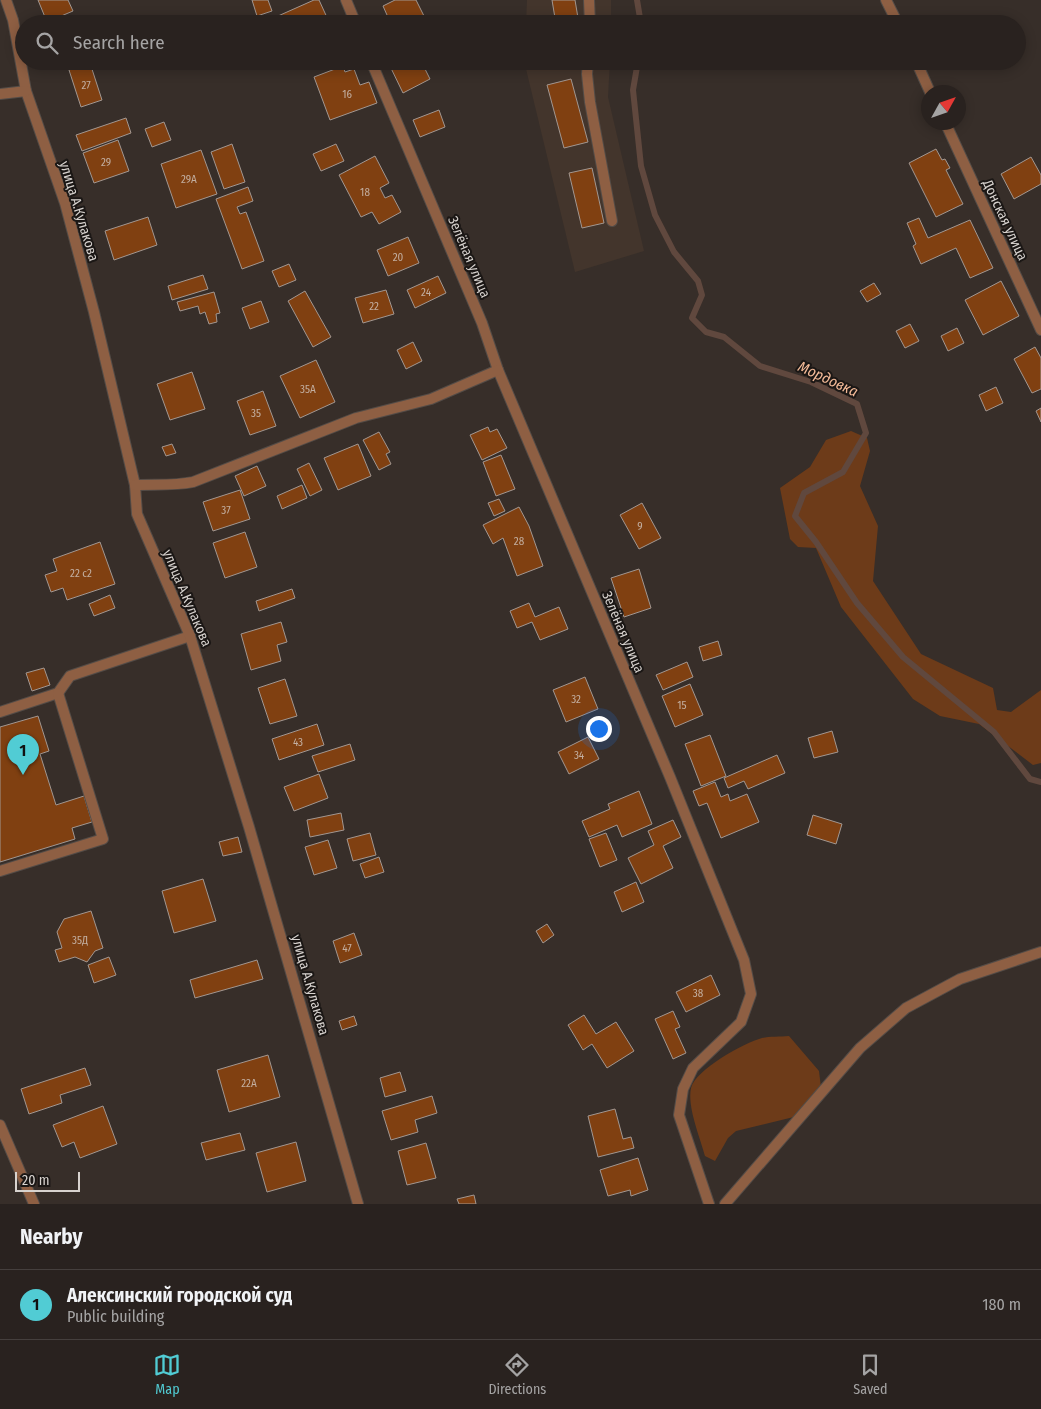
<!DOCTYPE html>
<meta charset="utf-8">
<style>
body{margin:0;font-family:"Fira Sans Condensed",sans-serif;background:#312a28;color:#f1f3f6}
.compass{position:absolute;left:921px;top:85px;width:45px;height:45px;border-radius:50%;background:#29221f;box-shadow:0 2px 12px #0003;rotate:50deg}
.scale{position:absolute;left:15px;bottom:12px;width:65px;box-sizing:border-box;padding-left:5px;border:2px solid #d8d3cf;border-top:0;font-size:14px;line-height:18px;white-space:nowrap;color:#d8d3cf;-webkit-text-stroke:4px #1b1715;paint-order:stroke}
.you{position:absolute;left:598px;top:728px;width:18px;height:18px;margin:-12px;border:4px solid #fff;border-radius:50%;background:#1a73e8;box-shadow:0 0 0 8px #1a73e833}
.badge{display:grid;place-items:center;width:32px;height:32px;border-radius:50%;background:#51ccd4;color:#111;font-size:16px;font-weight:700}
.pin{position:absolute;translate:-50% -41px;filter:drop-shadow(0 1px 2px #0008)}
.pin::after{content:'';position:absolute;top:26px;width:18px;height:15px;background:inherit;clip-path:polygon(0 0,100% 0,50% 100%)}
.list{margin:0;padding:0;list-style:none}
h2{display:flex;justify-content:space-between;align-items:center;height:65px;margin:0;padding:0 20px;font-size:21px}
h2 small{font-size:16px;font-weight:400;color:#a5a4a4}
.list li{display:grid;grid-template-columns:32px 1fr auto;gap:15px;align-items:center;box-sizing:border-box;height:70px;padding:0 20px;border-top:1px solid #453f3d}
.list b{display:block;font-size:19px;white-space:nowrap}
.list p{margin:0;font-size:16px;white-space:nowrap;color:#a5a4a4}
.list em{font-size:16px;font-style:normal;color:#a5a4a4}
.icon{flex:none;width:28px;height:28px;fill:none;stroke:currentColor;stroke-width:2;stroke-linecap:round;stroke-linejoin:round}
.map{position:relative;flex:none;width:1041px;height:1204px;overflow:hidden}
.search{position:absolute;background:#29221f;box-shadow:0 2px 12px #0003;left:15px;right:15px;top:15px;height:55px;display:flex;align-items:center;gap:12px;box-sizing:border-box;padding:0 18px;border-radius:28px;color:#a5a4a4;font-size:19px}
.sheet{height:135px;background:#29221f}
nav{display:flex;justify-content:space-around;align-items:center;box-sizing:border-box;height:70px;border-top:1px solid #453f3d;background:#29221f;font-size:14px;color:#a5a4a4}
nav a{display:grid;justify-items:center;gap:2px}
nav .on{color:#51ccd4}
.map>svg:first-child{display:block}
.built{fill:#43352c}
.green{fill:#6d3b19}
.lines{fill:none;stroke-linecap:round;stroke-linejoin:round}
.stream{stroke:#60483e;stroke-width:6}
.building{fill:#804011;stroke:#a29791}
.service-casing{stroke:#544c47;stroke-width:12}
.minor-casing{stroke:#544c47;stroke-width:12}
.service{stroke:#8e5f43;stroke-width:10}
.minor{stroke:#8e5f43;stroke-width:10}
.labels{text-anchor:middle;dominant-baseline:central;stroke-width:4;stroke-linejoin:round;paint-order:stroke}
.number-label{font-size:11px;fill:#c2aea0}
.street-label{font-size:14px;fill:#d8d3cf;stroke:#1b1715}
.water-label{font-size:15px;font-style:italic;fill:#f3ba98;stroke:#1b1715}
</style>
<div class="map">
<svg width="1041" height="1204" viewBox="0 0 1041 1204">
<rect width="100%" height="100%" fill="#372e29"/>
<g class="built">
<path d="M527 0H611V24H526Z"/>
<path d="M526 61H610L608 97 644 251 575 272 526 69Z"/>
</g>
<g class="green">
<path d="M851 431 867 438 870 451 860 486 878 526 873 581 921 654 993 688 997 710 1011 712 1041 690V763L1033 765 979 724 940 716 913 699 841 607 816 548 798 547 790 539 780 488 810 467 826 440Z"/>
<path d="M789 1036 819 1071 822 1096 806 1114 736 1131 728 1138 715 1161 705 1156C700 1137 687 1107 691 1088 696 1069 744 1043 762 1038 770 1036 780 1037 789 1036Z"/>
</g>
<g class="lines">
<g class="stream">
<path d="M637 0 641 24"/>
<path d="M638 61 633 90 641 166 655 215 674 252 698 281 702 295 692 318 706 332 724 337 760 366 811 382 857 404 866 433 843 472 804 493 795 516 816 542 857 603 903 657 994 732 1030 779 1041 782"/>
</g>
</g>
<g class="building">
<path d="M38 0H68L73 11 47 22Z"/>
<path d="M252 0H268L272 11 257 16Z"/>
<path d="M314 0H319L330 24H282L278 16Z"/>
<path d="M395 0H416L428 24H391L383 6Z"/>
<path d="M552 0H575L579 24H556Z"/>
<path d="M421 61 430 79 403 93 388 62Z"/>
<path d="M90 63 102 100 81 107 69 70Z"/>
<path d="M343 66 345 72 354 69 360 85 369 82 377 103 330 120 314 77Z"/>
<path d="M571 79 588 142 564 148 547 85Z"/>
<path d="M439 110 445 127 420 137 413 120Z"/>
<path d="M126 118 131 133 82 151 76 135Z"/>
<path d="M164 122 171 140 152 147 145 129Z"/>
<path d="M118 140 129 171 94 183 83 153Z"/>
<path d="M232 144 245 182 224 189 211 152Z"/>
<path d="M336 144 344 161 321 171 313 154Z"/>
<path d="M936 149 942 160 945 159 950 168 946 170 963 204 936 217 909 163Z"/>
<path d="M201 150 217 194 176 208 161 164Z"/>
<path d="M375 156 389 183 380 188 385 198 392 195 401 212 379 224 372 212 361 217 339 175Z"/>
<path d="M1031 157 1041 175V184L1014 199 1001 174Z"/>
<path d="M592 168 604 223 582 228 569 173Z"/>
<path d="M248 187 253 201 237 207 240 214 246 212 264 261 242 269 216 199Z"/>
<path d="M148 217 157 245 114 260 105 231Z"/>
<path d="M919 218 928 238 970 220 993 268 970 278 956 248 921 264 913 246 916 244 907 223Z"/>
<path d="M408 237 419 263 388 276 377 250Z"/>
<path d="M289 264 296 280 279 287 272 271Z"/>
<path d="M203 275 208 289 172 300 168 286Z"/>
<path d="M438 276 446 293 415 308 407 290Z"/>
<path d="M1001 281 1019 316 983 335 965 300Z"/>
<path d="M874 283 881 294 867 302 860 291Z"/>
<path d="M386 290 394 314 363 323 355 298Z"/>
<path d="M305 291 331 337 313 347 288 301Z"/>
<path d="M214 292 220 313 216 314 217 322 209 324 205 312 200 314 198 306 180 311 177 302Z"/>
<path d="M261 301 269 322 250 329 242 308Z"/>
<path d="M910 324 919 341 905 348 896 331Z"/>
<path d="M957 328 964 343 948 351 941 336Z"/>
<path d="M413 342 422 361 406 369 397 350Z"/>
<path d="M1035 347 1041 358V389L1032 393 1014 359Z"/>
<path d="M316 360 335 402 300 418 280 376Z"/>
<path d="M192 372 205 409 170 420 157 384Z"/>
<path d="M996 387 1003 403 986 411 979 395Z"/>
<path d="M263 391 276 426 250 435 237 401Z"/>
<path d="M1041 408V422L1036 411Z"/>
<path d="M488 427 490 432 497 429 507 448 482 460 470 435Z"/>
<path d="M379 432 390 452 386 454 391 464 379 470 363 440Z"/>
<path d="M172 444 176 453 166 456 162 447Z"/>
<path d="M358 444 371 476 338 490 324 458Z"/>
<path d="M501 455 515 489 496 496 483 462Z"/>
<path d="M309 463 322 490 310 496 297 469Z"/>
<path d="M257 466 266 486 244 496 235 476Z"/>
<path d="M302 485 307 498 282 509 277 496Z"/>
<path d="M240 490 250 519 213 531 203 502Z"/>
<path d="M499 499 505 511 494 516 488 503Z"/>
<path d="M642 503 661 538 639 549 620 515Z"/>
<path d="M519 507 529 526 543 566 517 576 503 538 493 544 483 525Z"/>
<path d="M245 532 257 567 225 578 213 543Z"/>
<path d="M100 542 115 584 67 600 63 588 51 592 45 575 57 571 53 559Z"/>
<path d="M639 569 651 608 624 617 611 578Z"/>
<path d="M292 589 295 598 259 611 256 601Z"/>
<path d="M110 595 115 608 94 616 89 604Z"/>
<path d="M529 603 535 617 559 607 568 629 540 640 532 622 517 628 510 611Z"/>
<path d="M281 622 287 642 277 645 281 661 251 670 241 634Z"/>
<path d="M718 641 722 655 703 661 699 647Z"/>
<path d="M687 662 693 677 663 690 656 675Z"/>
<path d="M44 668 50 685 32 691 26 673Z"/>
<path d="M585 677 598 709 566 722 553 690Z"/>
<path d="M285 679 297 716 270 724 258 688Z"/>
<path d="M690 684 703 715 675 727 662 696Z"/>
<path d="M38 716 49 751 40 754 56 805 84 796 92 822 72 828 75 839 0 862V727Z"/>
<path d="M317 724 324 745 279 760 272 739Z"/>
<path d="M832 731 838 752 814 758 808 738Z"/>
<path d="M710 735 726 776 701 786 685 744Z"/>
<path d="M588 737 599 759 569 774 558 752Z"/>
<path d="M350 744 355 760 318 772 312 756Z"/>
<path d="M777 755 785 773 748 789 744 781 728 788 724 778Z"/>
<path d="M319 774 328 798 294 811 284 787Z"/>
<path d="M715 782 721 797 728 794 730 801 747 794 759 822 721 838 707 803 699 806 693 791Z"/>
<path d="M639 791 652 824 622 837 617 825 589 837 582 821 610 809 608 804Z"/>
<path d="M341 813 344 830 310 837 307 820Z"/>
<path d="M813 815 842 824 836 844 807 835Z"/>
<path d="M673 820 681 837 663 846 673 868 641 884 628 858 654 845 648 831Z"/>
<path d="M370 833 376 855 353 861 347 839Z"/>
<path d="M606 833 617 860 600 867 589 839Z"/>
<path d="M238 837 242 852 223 856 219 842Z"/>
<path d="M328 840 337 868 314 875 305 847Z"/>
<path d="M379 857 384 872 365 878 360 864Z"/>
<path d="M203 879 216 921 174 933 162 891Z"/>
<path d="M636 882 644 902 622 912 614 892Z"/>
<path d="M91 911 103 948 95 951 87 962 75 957 59 962 55 950 62 948 57 932 64 919Z"/>
<path d="M547 924 554 935 543 943 536 931Z"/>
<path d="M354 933 362 955 340 963 333 941Z"/>
<path d="M109 957 116 975 94 983 88 965Z"/>
<path d="M257 960 263 979 195 998 190 980Z"/>
<path d="M711 975 720 995 686 1012 676 992Z"/>
<path d="M673 1011 680 1027 675 1029 686 1053 673 1059 655 1019Z"/>
<path d="M584 1015 596 1034 616 1022 634 1051 607 1068 592 1044 583 1050 568 1025Z"/>
<path d="M354 1016 357 1025 342 1030 339 1021Z"/>
<path d="M268 1055 280 1097 229 1112 217 1070Z"/>
<path d="M85 1068 91 1085 60 1095 62 1103 29 1114 21 1089Z"/>
<path d="M400 1072 406 1091 385 1097 380 1078Z"/>
<path d="M432 1096 437 1113 415 1120 418 1132 391 1140 382 1111Z"/>
<path d="M103 1106 117 1144 80 1158 74 1142 62 1147 53 1125Z"/>
<path d="M615 1109 623 1139 631 1137 634 1148 598 1157 588 1116Z"/>
<path d="M240 1133 245 1150 206 1160 201 1143Z"/>
<path d="M296 1142 306 1181 267 1192 256 1153Z"/>
<path d="M426 1143 436 1178 407 1185 398 1151Z"/>
<path d="M638 1158 648 1190 631 1196 630 1190 608 1196 600 1170Z"/>
<path d="M474 1195 476 1204H459L457 1199Z"/>
</g>
<g class="lines">
<g class="service-casing">
<g id="service">
<path d="M589 0 590 24"/>
<path d="M588 61 587 74 590 102 612 221"/>
<path d="M0 712 58 693 70 676 190 636"/>
<path d="M0 871 103 839 58 693"/>
<path d="M725 1204 860 1048 906 1008 960 979 1041 952"/>
</g>
</g>
<g class="minor-casing">
<g id="minor">
<path d="M6 0 13 20 26 91 65 203 94 312 135 485 137 514 190 636 249 827 358 1204"/>
<path d="M346 0 356 24"/>
<path d="M886 0 898 24"/>
<path d="M371 61 482 323 498 370 670 777 744 960 751 994 741 1022 693 1068 683 1089 679 1115 709 1204"/>
<path d="M916 61 930 92"/>
<path d="M0 94 26 91"/>
<path d="M945 122 1041 330"/>
<path d="M135 485C155 484 174 486 193 482L356 418 431 399 498 370"/>
<path d="M0 1125 34 1204"/>
</g>
</g>
<use href="#service" class="service"/>
<use href="#minor" class="minor"/>
</g>
<g class="labels">
<g class="number-label">
<text x="86" y="85">27</text>
<text x="347" y="94">16</text>
<text x="106" y="162">29</text>
<text x="189" y="179">29А</text>
<text x="365" y="192">18</text>
<text x="398" y="257">20</text>
<text x="426" y="292">24</text>
<text x="374" y="306">22</text>
<text x="308" y="389">35А</text>
<text x="256" y="413">35</text>
<text x="226" y="510">37</text>
<text x="640" y="526">9</text>
<text x="519" y="541">28</text>
<text x="81" y="573">22 с2</text>
<text x="576" y="699">32</text>
<text x="682" y="705">15</text>
<text x="298" y="742">43</text>
<text x="579" y="755">34</text>
<text x="80" y="940">35Д</text>
<text x="347" y="948">47</text>
<text x="698" y="993">38</text>
<text x="249" y="1083">22А</text>
</g>
<g class="street-label">
<text transform="translate(79 211) rotate(73)">улица А.Кулакова</text>
<text transform="translate(1005 220) rotate(65)">Донская улица</text>
<text transform="translate(469 257) rotate(67)">Зелёная улица</text>
<text transform="translate(187 598) rotate(67)">улица А.Кулакова</text>
<text transform="translate(623 632) rotate(67)">Зелёная улица</text>
<text transform="translate(310 985) rotate(74)">улица А.Кулакова</text>
</g>
<g class="water-label">
<text transform="translate(828 379) rotate(25)">Мордовка</text>
</g>
</g>
</svg>
<svg class="compass" viewBox="-18 -18 36 36"><path d="M0-13l5 13h-10z" fill="#e53935"/><path d="M0 13l5-13h-10z" fill="#a5a4a4"/></svg>
<div class="scale">20 m</div>
<div class="you"></div>
<div class="pin badge" style="left:23px;top:775px">1</div>
<div class="search"><svg class="icon" aria-label="search" viewBox="0 0 24 24"><circle cx="10" cy="10" r="6"/><path d="M15 15l6 6"/></svg>Search here</div>
</div>
<section class="sheet">
<h2>Nearby<small></small></h2>
<ul class="list">
<li><span class="badge">1</span><div><b>Алексинский городской суд</b><p>Public building</p></div><em>180 m</em></li>
</ul>
</section>
<nav>
<a class="on"><svg class="icon" aria-label="map" viewBox="0 0 24 24"><path d="M3 6l6-2 6 2 6-2v14l-6 2-6-2-6 2zM9 4v14M15 6v14"/></svg>Map</a>
<a><svg class="icon" aria-label="directions" viewBox="0 0 24 24"><path d="M12 3l9 9-9 9-9-9zM9 14v-3h6M13 9l2 2-2 2"/></svg>Directions</a>
<a><svg class="icon" aria-label="saved" viewBox="0 0 24 24"><path d="M7 4h10v16l-5-4-5 4z"/></svg>Saved</a>
</nav>
